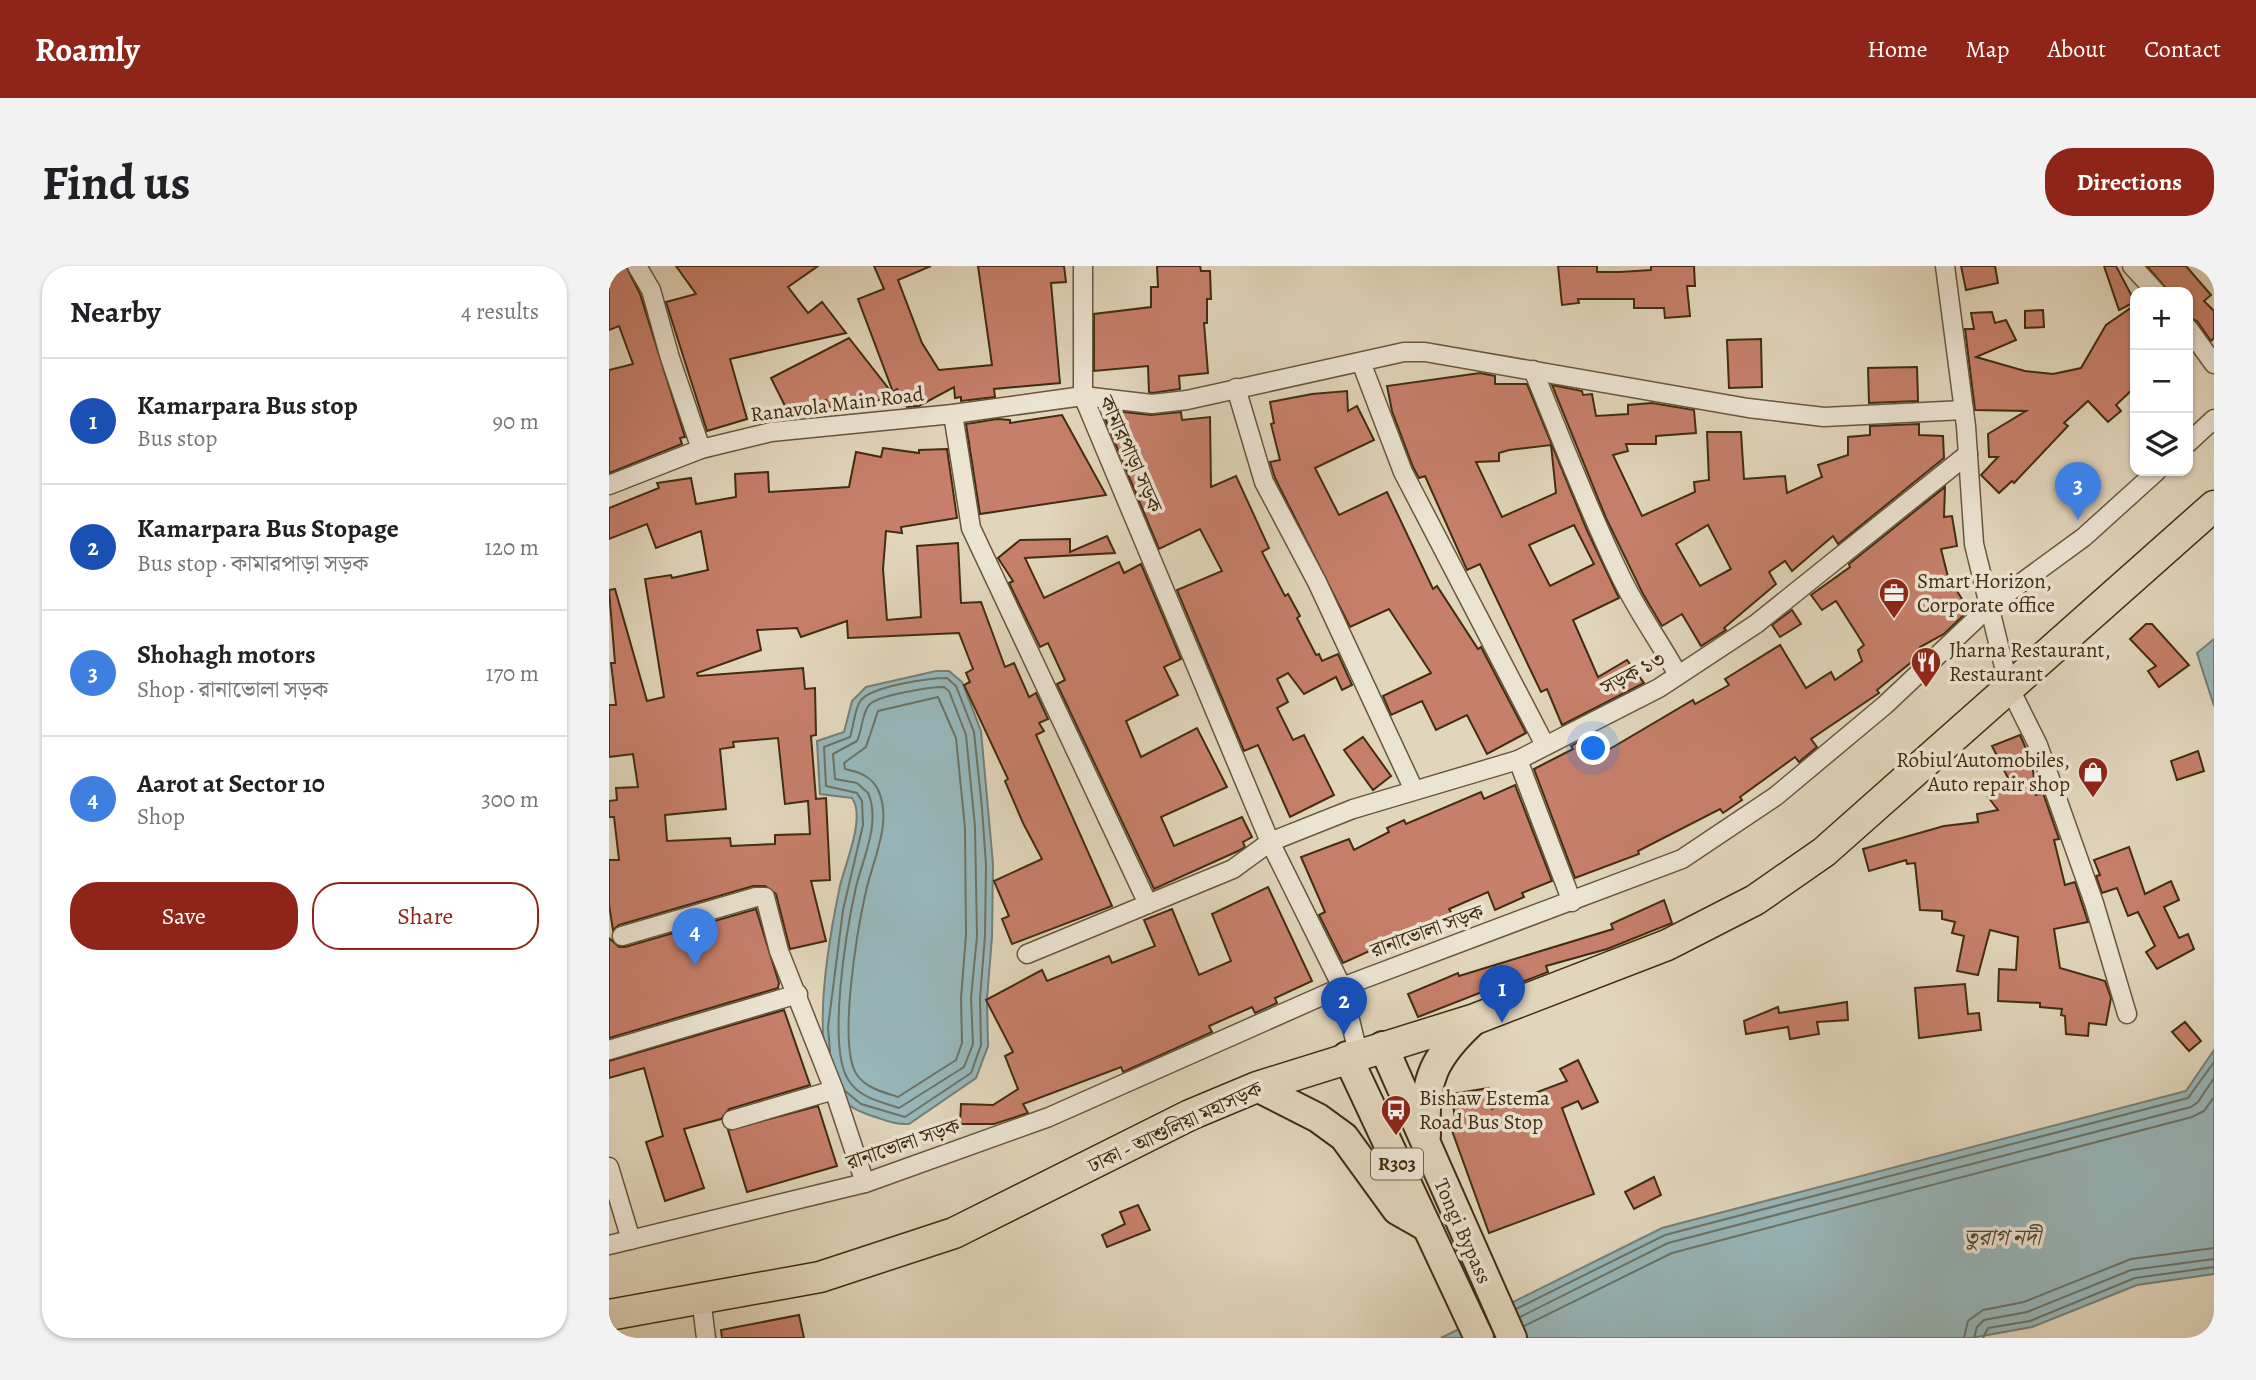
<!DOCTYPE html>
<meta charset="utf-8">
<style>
body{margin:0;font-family:Alegreya,"Noto Serif Bengali",serif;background:#f2f2f2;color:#202124}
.controls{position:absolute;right:21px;top:21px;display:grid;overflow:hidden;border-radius:14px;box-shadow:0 2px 5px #0004}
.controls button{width:63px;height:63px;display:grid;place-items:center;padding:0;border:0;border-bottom:2px solid #e0e0e0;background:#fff;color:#202124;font:35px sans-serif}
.you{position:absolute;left:985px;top:483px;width:24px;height:24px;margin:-18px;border:5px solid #fff;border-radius:50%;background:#1a73e8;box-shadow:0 0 0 10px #1a73e833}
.badge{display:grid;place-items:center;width:46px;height:46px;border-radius:50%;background:#8f2418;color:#fff;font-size:23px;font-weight:700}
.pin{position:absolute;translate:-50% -58px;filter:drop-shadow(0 2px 4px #0008)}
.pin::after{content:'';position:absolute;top:37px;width:24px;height:21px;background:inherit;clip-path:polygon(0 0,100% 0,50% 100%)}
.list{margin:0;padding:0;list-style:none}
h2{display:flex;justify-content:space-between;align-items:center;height:91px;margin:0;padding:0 28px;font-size:30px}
h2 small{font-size:23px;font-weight:400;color:#757577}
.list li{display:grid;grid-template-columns:46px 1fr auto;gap:21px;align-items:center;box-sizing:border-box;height:126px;padding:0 28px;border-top:2px solid #e0e0e0}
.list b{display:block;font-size:26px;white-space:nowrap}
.list p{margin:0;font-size:23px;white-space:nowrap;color:#757577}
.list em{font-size:23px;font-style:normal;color:#757577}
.actions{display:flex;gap:14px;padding:21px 28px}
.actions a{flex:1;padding:16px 0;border:2px solid #8f2418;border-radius:28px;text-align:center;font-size:24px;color:#8f2418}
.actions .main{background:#8f2418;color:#fff}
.icon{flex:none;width:38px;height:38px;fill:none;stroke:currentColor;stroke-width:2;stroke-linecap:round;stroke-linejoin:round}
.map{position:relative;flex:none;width:1605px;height:1072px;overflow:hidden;border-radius:28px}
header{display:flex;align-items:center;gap:42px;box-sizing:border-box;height:98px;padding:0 35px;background:#8f2418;color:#fff}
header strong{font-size:33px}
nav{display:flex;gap:38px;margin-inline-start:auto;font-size:24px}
.intro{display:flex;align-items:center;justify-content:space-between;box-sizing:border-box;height:168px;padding:0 42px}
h1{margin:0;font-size:49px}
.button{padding:18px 32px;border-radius:28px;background:#8f2418;color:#fff;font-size:24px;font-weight:700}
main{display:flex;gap:42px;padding:0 42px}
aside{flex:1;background:#fff;border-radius:28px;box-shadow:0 2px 5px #0004}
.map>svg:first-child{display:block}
.water{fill:#97b6b9;stroke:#757f75;stroke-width:2}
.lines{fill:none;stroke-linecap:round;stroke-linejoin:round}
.shore{stroke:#6c7264;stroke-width:2}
.building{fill:#c67f6a;stroke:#412d10;stroke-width:2;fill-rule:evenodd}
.minor-casing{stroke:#69573b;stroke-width:21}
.primary-casing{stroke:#412d10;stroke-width:32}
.trunk-casing{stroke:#412d10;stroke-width:33}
.minor{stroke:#ece4d3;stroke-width:18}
.primary{stroke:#e1d5bb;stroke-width:28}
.trunk{stroke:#e1d5bb;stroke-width:30}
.labels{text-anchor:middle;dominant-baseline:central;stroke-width:7;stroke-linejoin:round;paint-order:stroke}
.shield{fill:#ece4d3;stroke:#74644a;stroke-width:2}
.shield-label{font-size:19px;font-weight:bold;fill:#412d10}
.street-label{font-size:21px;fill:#412d10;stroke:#ece4d3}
.poi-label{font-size:21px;fill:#412d10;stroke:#ece4d3;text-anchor:start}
.water-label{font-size:23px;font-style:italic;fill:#524832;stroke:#ece4d3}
</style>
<header>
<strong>Roamly</strong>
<nav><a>Home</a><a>Map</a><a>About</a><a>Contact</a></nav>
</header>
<div class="intro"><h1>Find us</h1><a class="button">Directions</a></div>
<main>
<aside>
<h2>Nearby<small>4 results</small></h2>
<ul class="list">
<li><span class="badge" style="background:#1a4fb4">1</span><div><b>Kamarpara Bus stop</b><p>Bus stop</p></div><em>90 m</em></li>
<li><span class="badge" style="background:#1a4fb4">2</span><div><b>Kamarpara Bus Stopage</b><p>Bus stop · কামারপাড়া সড়ক</p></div><em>120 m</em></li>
<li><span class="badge" style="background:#3f7fe0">3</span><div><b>Shohagh motors</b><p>Shop · রানাভোলা সড়ক</p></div><em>170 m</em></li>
<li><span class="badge" style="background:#3f7fe0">4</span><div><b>Aarot at Sector 10</b><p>Shop</p></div><em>300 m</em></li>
</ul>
<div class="actions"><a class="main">Save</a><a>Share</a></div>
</aside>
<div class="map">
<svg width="1605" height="1072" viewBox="0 0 1605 1072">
<rect width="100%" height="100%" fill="#e1d5bb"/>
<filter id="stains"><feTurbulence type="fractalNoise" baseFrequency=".00286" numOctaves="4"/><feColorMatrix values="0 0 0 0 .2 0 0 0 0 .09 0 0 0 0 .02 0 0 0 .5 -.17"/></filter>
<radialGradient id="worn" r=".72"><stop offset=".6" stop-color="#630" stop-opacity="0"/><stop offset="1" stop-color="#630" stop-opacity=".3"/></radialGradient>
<g class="water">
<path d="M1605 373V440L1588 387Z"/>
<path d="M327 405H340L353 416 372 465 384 598 383 671 378 733 379 780 367 812 300 858C286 859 276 854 263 850 251 846 235 839 228 827 200 780 220 672 231 620 236 598 257 551 243 532L211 528 208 475 235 466 243 435 257 421Z"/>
<path d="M1605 784V1008L1528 1019 1423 1061 1362 1072H832L1053 962 1577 825Z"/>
</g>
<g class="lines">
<g class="shore">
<path d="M335 421 340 425 357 469 366 561 368 670 362 732 364 778 355 801 290 842C272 836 251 832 240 815 217 782 238 661 247 621 254 592 272 556 259 527L248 517 226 513 224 488 248 475C253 465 253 447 260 439 269 429 321 421 335 421Z"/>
<path d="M329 431 347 472 356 562 357 669 352 732 353 777 347 794 289 831C274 826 257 822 248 809 228 780 249 660 257 625 264 594 283 557 270 526 264 511 251 506 236 503L235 497 257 481 269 445Z"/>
<path d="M221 786 219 761 234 644 254 559 253 535 248 527 217 520 215 481 241 471C245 460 245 443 252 434 264 420 320 412 338 412L347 420 365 466 373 542 377 599 376 670 371 732 372 779 362 807 296 851 252 838 236 825"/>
<path d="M907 1043 1056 969 1579 832 1605 796"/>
<path d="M911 1051 1059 977 1582 841 1589 836 1605 812"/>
<path d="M915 1060 1063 987 1583 851 1595 845 1605 831"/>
<path d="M1355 1072 1359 1055 1374 1044 1415 1036 1522 993 1605 982"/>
<path d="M1365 1072 1368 1061 1375 1054 1418 1046 1522 1004 1605 993"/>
<path d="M1374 1072 1379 1062 1421 1055 1526 1012 1605 1001"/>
</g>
</g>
<g class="building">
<path d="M0 0H17L31 28 76 171 71 172 73 178 0 207V104L24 98 10 60 0 64Z"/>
<path d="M67 0H209L179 21 199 47 213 36 237 67 121 93 138 153 98 165 57 36 87 28Z"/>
<path d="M265 0H322L289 14 313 77 330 104 383 99 369 0H455L457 16 442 17 451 117 385 123 386 131 352 135V131L346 132 345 121 310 140 298 141 288 123 284 126 249 33 275 23Z"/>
<path d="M548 0H591L592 5H601L602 33H598V57H595L599 107 570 110 571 123 543 127 540 126 539 100 485 105V48L542 41V21H549Z"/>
<path d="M949 0H988V6H1011L1042 4V0H1085L1086 20H1078L1081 50 1056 52 1055 42H1025V33H969L970 37 953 39Z"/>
<path d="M1352 0H1386L1389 17 1357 24Z"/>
<path d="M1495 0H1507L1526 36 1510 44Z"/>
<path d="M1538 0H1577L1602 29 1595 35 1605 45V72L1602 75 1588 55 1579 51V26H1560Z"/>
<path d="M1526 39V121L1507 139 1512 145 1499 156 1479 135 1455 157 1459 160 1405 217 1403 215 1390 227 1372 209 1389 191H1380L1379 168 1417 145 1366 144 1356 63H1365L1362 47 1383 46 1386 57 1397 54 1407 74 1367 91 1416 105 1444 108 1472 102 1497 59Z"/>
<path d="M1434 44 1435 61 1416 62V45Z"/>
<path d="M240 72 283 127 253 143 247 131 222 143 217 134 182 152 162 112Z"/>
<path d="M1152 73 1153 121 1120 122 1118 74Z"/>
<path d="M1308 101 1309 135 1260 137 1259 102Z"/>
<path d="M871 107 886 110V118H918L977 262 1010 332 964 354 989 411 1018 394 1035 417 953 459 938 423 932 426 871 298 858 304 816 210 810 212 804 201 783 145 778 120ZM942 179 947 227 893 251 867 196 890 195V187L900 184ZM965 259 985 298 941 320 920 279Z"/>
<path d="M943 119 973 125 974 129 983 128 987 150 1019 148V139L1043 137 1085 144 1087 167 1047 170V178H1017L1019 185 1004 189 1033 250 1086 226 1085 216 1100 214 1098 166H1132L1135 213 1176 210 1178 227 1213 211 1209 199 1239 189V171L1261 169V160L1310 158V169L1334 170 1335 192 1229 278 1224 270 1183 305 1176 295 1160 306 1167 318 1115 362 1117 364 1092 380 1073 348 1053 360 1034 328 997 252ZM1099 259 1122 303 1091 320 1067 278Z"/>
<path d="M738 125 739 145 748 140 765 174 706 202 730 249 778 226 824 323 828 320 869 383 872 381 917 467 878 488 858 449 827 464 813 435 782 449 774 430 822 407 780 343 741 361 666 212 661 196 671 194 662 158 665 157 661 136 703 128Z"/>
<path d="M496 144 542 149 572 146 573 154 601 151 602 221 627 210 660 282 653 286 676 330 679 328 691 350 688 352 707 389 710 388 713 395 729 388 743 419 733 424 727 411 695 428 679 407 668 413 679 436 668 442 684 474 695 469 725 529 681 551 649 479 635 485 568 324 613 305 591 263 550 283 496 153Z"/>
<path d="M453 149 497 229 371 248 357 158 388 153 401 154V157Z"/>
<path d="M274 182 310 187V184L338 183 348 252 292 261 293 267 277 265 274 303 278 354 312 351 308 280 349 277 352 337 372 336 396 401 405 397 420 431 427 427 439 453 430 457 435 465 427 469 503 640 403 678 393 653 400 650 385 615 433 593 414 557 396 515 399 513 355 419 361 416 357 407 364 403 350 367 239 372 238 355 192 371 188 362 148 364 152 384 88 407 89 410 194 402 196 423 206 422 207 469 202 470 207 533 217 532 221 614 202 615 217 675 181 683 167 628 156 620H144L10 659 4 664 0 639V594H10L5 551H0V535L8 534 7 522 29 521 24 488 0 491V439H7L2 397H6L0 324 6 323 38 435 55 431 36 313 62 309 63 312 99 304 92 265 47 282 38 258 0 273V242L50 222 48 217 82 212 87 238 127 231 126 208 159 206 160 226 240 221 247 186 272 191ZM169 472 176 538 199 535 201 568 166 569V578L122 580 121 572 58 575 56 549 117 543 111 483 125 481 124 476Z"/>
<path d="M1336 221 1335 251 1343 250 1348 280 1332 283 1339 311 1360 344 1335 368 1311 381 1315 386 1268 424 1270 427 1202 473 1208 481 1190 496 1186 491 1131 531 1133 534 1114 547 1111 543 1029 585 1030 588 966 612 925 503 964 483 962 480 980 470 984 481 994 477 999 484 1084 434 1086 438 1120 419 1116 413 1171 379 1197 422 1222 406 1226 414 1253 395 1249 384 1255 379 1227 335 1213 344 1202 329 1241 301 1240 298Z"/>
<path d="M498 270 506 287 416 292 435 332 510 296 515 307 532 298 572 393 555 401 569 429 517 455 532 491 588 462 618 521 552 551 565 580 633 551 643 571 634 576 636 581 629 585 545 623 448 418 456 414 439 377 431 381 400 317 404 315 389 292 411 274 461 273V286Z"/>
<path d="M1183 344 1192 358 1171 371 1163 359Z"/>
<path d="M1537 358H1543L1580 399 1550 421 1539 405 1547 400 1521 373Z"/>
<path d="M1411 469 1423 496 1427 529 1434 527 1450 573 1445 574 1456 619 1466 616 1479 656 1445 663 1451 702 1496 715 1502 732 1497 759 1480 757 1479 770 1457 768 1456 750 1452 749 1453 743 1431 741V737L1389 735 1390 703 1407 704 1409 671 1381 664 1369 709 1348 705 1355 670 1343 667 1346 656 1333 653V645L1311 644 1306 597 1298 598 1297 594 1260 605 1254 583 1335 560 1369 556 1368 548 1389 544 1379 531 1403 520 1383 480Z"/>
<path d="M754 471 782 510 764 524 735 484Z"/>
<path d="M1589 485 1595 505 1568 514 1562 495Z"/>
<path d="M906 519 943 615 913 627 915 631 886 644 879 626 840 643 843 648 734 697 710 649 716 646 692 591 740 573 745 584 780 566 778 562 795 554 797 558 872 526 875 533Z"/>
<path d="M1520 581 1536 628 1562 615 1570 634 1555 641 1570 672 1579 668 1585 683 1548 703 1537 686 1546 680 1529 646 1519 650 1508 622 1493 627 1487 610 1491 609 1485 594Z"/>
<path d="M659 621 703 715 666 732 668 737 646 747 643 741 600 760 603 766 514 806 512 801 414 838 419 847 385 858H351L352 838 384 839 409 823 396 790 404 786 377 734 433 704 438 715 500 690 503 697 546 680 535 654 563 643 590 709 622 695 603 648Z"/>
<path d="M1055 634 1063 657 998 683 937 700 939 706 879 729 878 724 809 751 799 728 849 707 850 710 1004 663 1002 658Z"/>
<path d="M147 643 170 717 169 722 0 772V672L10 681H16Z"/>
<path d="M1356 718 1359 748 1370 747 1372 764 1310 772 1306 722Z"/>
<path d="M1238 736 1239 754 1208 756 1210 768 1181 773 1179 761 1137 768 1135 755 1169 741 1170 747Z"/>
<path d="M175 744 201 819 120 843 112 853 75 863 95 922 56 935 37 876 54 870 35 802 0 812V795Z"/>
<path d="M1576 756 1592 775 1580 785 1563 766Z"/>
<path d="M969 794 989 836 973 843 969 835 953 842 985 928 880 967 841 859 847 857 842 828 880 822 883 843 958 815 951 803Z"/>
<path d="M209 840 228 900 138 926 119 864Z"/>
<path d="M1045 911 1052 929 1025 943 1016 926Z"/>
<path d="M529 939 541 964 498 981 493 969 516 958 511 946Z"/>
<path d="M190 1049 195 1072H113L112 1064Z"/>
</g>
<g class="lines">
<g class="minor-casing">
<g id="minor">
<path d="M28 0 42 24 61 92 92 183"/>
<path d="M474 0V130L661 576 733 721 751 795"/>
<path d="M1336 0 1357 160 1365 278 1400 421 1429 479 1485 637 1518 748"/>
<path d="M1523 0 1547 26"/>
<path d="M1579 62 1605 98"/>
<path d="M752 96 794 206 936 479"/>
<path d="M924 104C952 172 978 241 1010 307 1027 344 1050 374 1069 409"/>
<path d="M627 122 655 216 708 316 805 524"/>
<path d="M344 148 362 262 539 638"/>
<path d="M1579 177 1605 153"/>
<path d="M0 219 92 183 162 166 344 148 474 130 543 138 578 134 795 86H816L1139 142 1215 151 1355 144"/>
<path d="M909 494 963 636"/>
<path d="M13 670 147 631H156L170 685 225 824 256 917"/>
<path d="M418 688 624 603 661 576 744 543 909 494 1050 422 1147 358 1359 188"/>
<path d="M0 784 189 728"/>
<path d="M123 854 225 824"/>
<path d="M0 901 22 974"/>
<path d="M0 979 256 917 440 851 733 721 1073 593 1167 530 1276 439 1382 339 1475 271 1548 205"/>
<path d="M92 1032 97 1072"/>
</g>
</g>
<g class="primary-casing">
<g id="primary">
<path d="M774 780 903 1072"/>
<path d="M738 790 870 1072"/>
<path d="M648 821 709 852 735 871 788 944 818 961"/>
<path d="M817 869C814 814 825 790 866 753"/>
</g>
</g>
<g class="trunk-casing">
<path id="trunk" d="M0 1049 211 1011 345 967 581 849 648 821 866 753 1058 679 1146 634 1215 586 1605 240"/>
</g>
<use href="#minor" class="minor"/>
<use href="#primary" class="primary"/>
<use href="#trunk" class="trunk"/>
</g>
<defs>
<g id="office-pin" transform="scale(1.575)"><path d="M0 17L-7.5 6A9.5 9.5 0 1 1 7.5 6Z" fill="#8f2418" stroke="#ece4d3"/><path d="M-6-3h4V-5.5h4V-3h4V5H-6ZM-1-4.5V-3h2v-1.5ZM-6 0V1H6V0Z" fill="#fff"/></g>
<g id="restaurant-pin" transform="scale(1.575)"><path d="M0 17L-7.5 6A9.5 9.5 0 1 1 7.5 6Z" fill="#8f2418" stroke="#ece4d3"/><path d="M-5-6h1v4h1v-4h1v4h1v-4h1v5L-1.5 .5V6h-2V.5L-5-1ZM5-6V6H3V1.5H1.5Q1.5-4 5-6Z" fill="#fff"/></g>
<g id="shop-pin" transform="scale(1.575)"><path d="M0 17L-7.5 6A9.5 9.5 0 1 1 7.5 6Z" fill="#8f2418" stroke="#ece4d3"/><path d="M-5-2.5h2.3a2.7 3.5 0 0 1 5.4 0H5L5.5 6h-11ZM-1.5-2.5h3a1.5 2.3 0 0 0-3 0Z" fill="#fff"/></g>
<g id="bus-pin" transform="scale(1.575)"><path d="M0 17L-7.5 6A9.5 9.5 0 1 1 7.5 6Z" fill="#8f2418" stroke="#ece4d3"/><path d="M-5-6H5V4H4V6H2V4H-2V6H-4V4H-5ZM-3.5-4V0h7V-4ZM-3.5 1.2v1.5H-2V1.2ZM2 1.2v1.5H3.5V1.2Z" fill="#fff"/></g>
</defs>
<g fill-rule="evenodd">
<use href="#office-pin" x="1285" y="327"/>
<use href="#restaurant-pin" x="1317" y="396"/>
<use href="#shop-pin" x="1484" y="506"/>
<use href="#bus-pin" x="787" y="844"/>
</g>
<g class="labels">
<rect class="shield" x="762" y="882.5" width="52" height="31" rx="5"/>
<g class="shield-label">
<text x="788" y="898">R303</text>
</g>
<g class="street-label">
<text transform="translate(228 138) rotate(-7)">Ranavola Main Road</text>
<text transform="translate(522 188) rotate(66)">কামারপাড়া সড়ক</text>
<text transform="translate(1024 407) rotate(-28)">সড়ক ১৩</text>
<text transform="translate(818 665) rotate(-20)">রানাভোলা সড়ক</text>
<text transform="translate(566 861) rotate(-25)">ঢাকা - আশুলিয়া মহাসড়ক</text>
<text transform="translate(294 878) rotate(-19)">রানাভোলা সড়ক</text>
<text transform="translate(854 965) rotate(66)">Tongi Bypass</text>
</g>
<g class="poi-label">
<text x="1308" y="315">Smart Horizon,<tspan x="1308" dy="24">Corporate office</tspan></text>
<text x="1340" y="384">Jharna Restaurant,<tspan x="1340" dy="24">Restaurant</tspan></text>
<text x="1461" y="494" text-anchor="end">Robiul Automobiles,<tspan x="1461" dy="24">Auto repair shop</tspan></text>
<text x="810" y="832">Bishaw Estema<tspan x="810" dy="24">Road Bus Stop</tspan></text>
</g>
<g class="water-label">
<text x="1393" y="971">তুরাগ নদী</text>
</g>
</g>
<rect width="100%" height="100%" filter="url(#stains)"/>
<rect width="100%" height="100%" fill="url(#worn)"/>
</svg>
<div class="controls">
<button>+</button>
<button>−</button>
<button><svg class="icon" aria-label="layers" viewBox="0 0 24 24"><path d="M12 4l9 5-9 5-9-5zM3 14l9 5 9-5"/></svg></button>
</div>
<div class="you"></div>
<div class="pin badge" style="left:893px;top:757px;background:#1a4fb4">1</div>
<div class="pin badge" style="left:735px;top:769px;background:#1a4fb4">2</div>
<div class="pin badge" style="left:1469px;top:254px;background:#3f7fe0">3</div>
<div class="pin badge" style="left:86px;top:700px;background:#3f7fe0">4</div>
</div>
</main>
